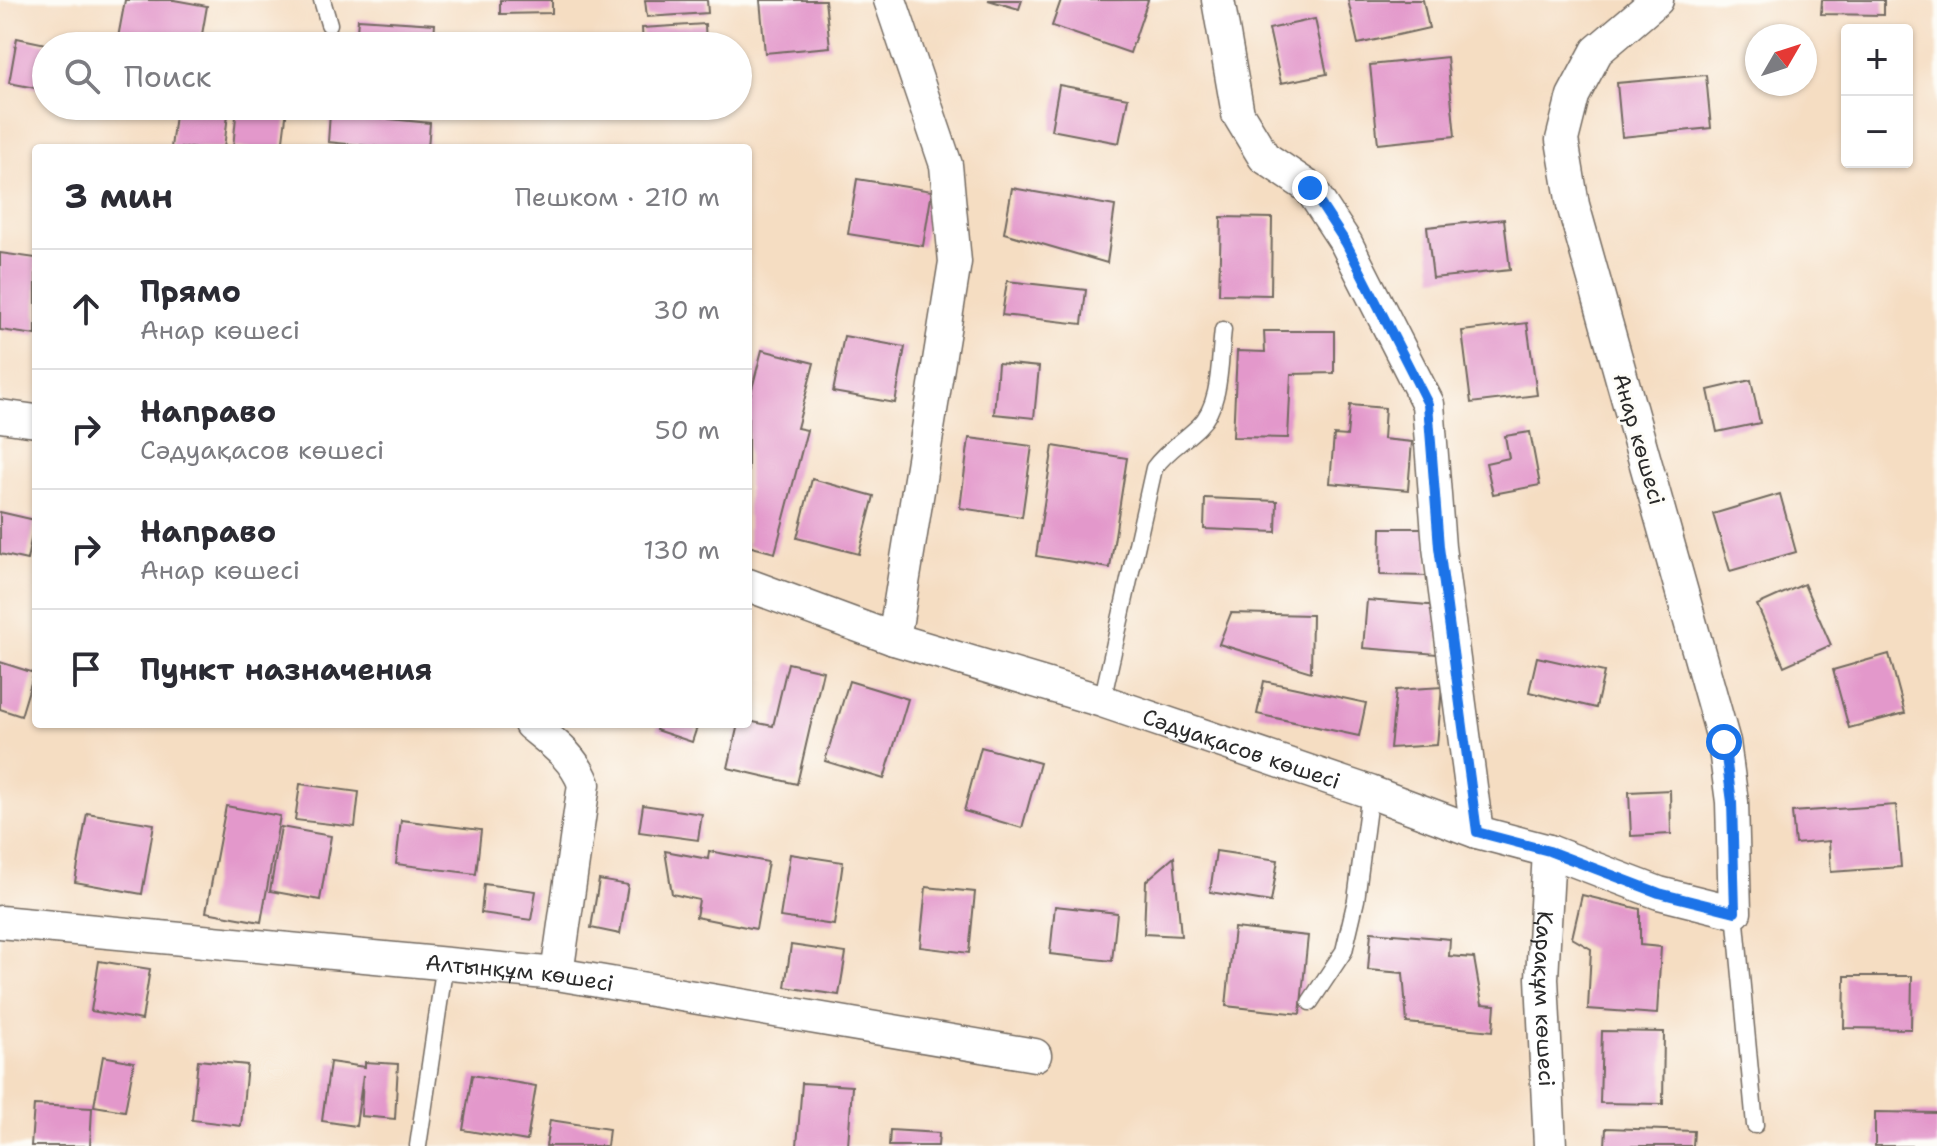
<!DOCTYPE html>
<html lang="ru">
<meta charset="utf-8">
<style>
body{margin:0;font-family:"Shantell Sans",sans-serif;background:#f2f2f3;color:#2b2b33}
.controls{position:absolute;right:24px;top:24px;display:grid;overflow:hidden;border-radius:8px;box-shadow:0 2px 6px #0004}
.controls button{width:72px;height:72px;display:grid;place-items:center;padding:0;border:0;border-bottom:2px solid #e1e1e2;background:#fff;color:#2b2b33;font:40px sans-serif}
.compass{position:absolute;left:1745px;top:24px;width:72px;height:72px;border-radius:50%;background:#fff;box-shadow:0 2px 6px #0004;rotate:51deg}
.stop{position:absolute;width:24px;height:24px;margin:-18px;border:6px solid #1a73e8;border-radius:50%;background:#fff}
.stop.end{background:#1a73e8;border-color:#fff;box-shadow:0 2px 8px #0008}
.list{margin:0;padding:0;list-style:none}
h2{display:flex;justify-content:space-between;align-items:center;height:104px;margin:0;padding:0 32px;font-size:34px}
h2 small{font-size:26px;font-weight:400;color:#7c7c81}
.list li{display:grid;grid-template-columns:52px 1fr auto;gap:24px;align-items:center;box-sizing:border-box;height:120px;padding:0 32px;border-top:2px solid #e1e1e2}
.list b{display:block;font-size:30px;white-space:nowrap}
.list p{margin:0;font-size:26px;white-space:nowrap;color:#7c7c81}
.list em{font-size:26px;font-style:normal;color:#7c7c81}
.icon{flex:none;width:44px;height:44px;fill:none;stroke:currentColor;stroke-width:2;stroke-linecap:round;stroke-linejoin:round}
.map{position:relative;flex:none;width:1937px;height:1146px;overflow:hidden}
.search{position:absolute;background:#fff;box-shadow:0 2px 6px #0004;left:32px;top:32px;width:720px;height:88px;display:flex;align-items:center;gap:20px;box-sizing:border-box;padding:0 28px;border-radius:44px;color:#7c7c81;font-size:30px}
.panel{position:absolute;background:#fff;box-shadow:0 2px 6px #0004;left:32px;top:144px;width:720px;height:584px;border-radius:8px}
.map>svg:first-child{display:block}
.building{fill:#e398cb}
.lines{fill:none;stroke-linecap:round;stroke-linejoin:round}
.lane-casing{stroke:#726960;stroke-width:19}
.street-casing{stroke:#726960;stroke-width:35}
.lane{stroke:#fff;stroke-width:16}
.street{stroke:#fff;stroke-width:32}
.route{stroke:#1a73e8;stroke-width:10}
.labels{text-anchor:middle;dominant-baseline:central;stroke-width:6;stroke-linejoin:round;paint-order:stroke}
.street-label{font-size:22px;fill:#2b2b2b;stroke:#fdfcf7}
</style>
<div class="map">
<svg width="1937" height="1146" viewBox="0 0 1937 1146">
<rect width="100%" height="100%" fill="#fdfcf7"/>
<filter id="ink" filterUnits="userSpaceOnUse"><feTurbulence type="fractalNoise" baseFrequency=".0125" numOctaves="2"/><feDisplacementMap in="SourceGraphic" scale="16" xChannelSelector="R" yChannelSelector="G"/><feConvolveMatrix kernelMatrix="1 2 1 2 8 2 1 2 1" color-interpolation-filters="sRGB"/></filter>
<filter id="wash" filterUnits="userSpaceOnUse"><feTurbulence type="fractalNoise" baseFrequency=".006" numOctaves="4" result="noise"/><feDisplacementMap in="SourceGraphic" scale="32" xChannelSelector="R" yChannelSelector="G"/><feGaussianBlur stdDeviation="1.8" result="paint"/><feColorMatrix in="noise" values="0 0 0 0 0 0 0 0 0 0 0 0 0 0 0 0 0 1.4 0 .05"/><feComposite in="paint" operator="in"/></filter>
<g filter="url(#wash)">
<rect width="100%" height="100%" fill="#f5ddc2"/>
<g id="blocks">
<g class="building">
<path d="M125 0H174L207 6 200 46H136L117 43Z"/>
<path d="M500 0H552V13L500 14Z"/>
<path d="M645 0H707L708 13 647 17Z"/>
<path d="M760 0H825L830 47 765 53Z"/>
<path d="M988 0H1022L1019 9Z"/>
<path d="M1061 0H1148L1130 53 1052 26Z"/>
<path d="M1348 0H1423L1429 28 1358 44Z"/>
<path d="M1822 0H1884V15L1821 14Z"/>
<path d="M358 19 435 24 433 46H356Z"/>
<path d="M1315 19 1327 74 1281 83 1269 29Z"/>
<path d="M705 24 706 46H643L642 28Z"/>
<path d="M17 38 46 44V90L9 83Z"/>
<path d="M1447 57 1455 136 1378 144 1370 65Z"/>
<path d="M1706 75 1711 128 1622 137 1617 83Z"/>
<path d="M1059 85 1128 98 1119 143 1051 130Z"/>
<path d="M176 106H229L224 148H171Z"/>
<path d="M237 106 287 109 282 148H233Z"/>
<path d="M330 113 430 123 428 148H387L328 142Z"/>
<path d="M857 179 932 191 923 246 848 234Z"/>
<path d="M1012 188 1115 206 1107 263 1004 233Z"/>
<path d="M1221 217 1272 218 1271 295 1219 294Z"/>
<path d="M1504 219 1510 270 1433 278 1427 227Z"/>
<path d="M0 253 36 258V335L0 330Z"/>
<path d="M1007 281 1086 290 1082 324 1002 315Z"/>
<path d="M1527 323 1537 395 1471 403 1462 331Z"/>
<path d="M1264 331H1334V373L1291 374 1288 438 1233 437 1237 351 1265 352Z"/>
<path d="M844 336 905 347 895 403 833 392Z"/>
<path d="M762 350 814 363 797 428 807 430 775 553 748 546V404Z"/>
<path d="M998 363 1039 367 1034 418 994 414Z"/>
<path d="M1751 380 1760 423 1717 432 1708 390Z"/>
<path d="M1350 405 1385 408 1383 439 1412 442 1408 490 1330 483 1334 435 1347 436Z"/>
<path d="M1530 432 1540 485 1493 494 1486 463 1509 458 1505 436Z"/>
<path d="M969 438 1032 446 1022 517 960 508Z"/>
<path d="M1053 446 1127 458 1110 568 1036 556Z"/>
<path d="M812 479 874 496 859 554 797 538Z"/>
<path d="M1780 494 1796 552 1730 571 1713 514Z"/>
<path d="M1205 498 1277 501 1276 532 1204 529Z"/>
<path d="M0 512 35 520 27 560 0 554Z"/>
<path d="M1381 528H1428V576L1380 575Z"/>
<path d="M1804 584 1831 645 1784 666 1757 605Z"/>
<path d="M1367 600 1440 606 1437 654 1363 648Z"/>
<path d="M1231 613 1312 615 1311 672 1219 644Z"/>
<path d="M1889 654 1905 713 1849 728 1833 670Z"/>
<path d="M1537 657 1604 672 1596 708 1529 692Z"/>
<path d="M0 662 34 673 21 716 0 709Z"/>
<path d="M788 663 823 671 797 784 728 768 738 724H748V721L773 726Z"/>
<path d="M849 681 908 699 884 779 825 761Z"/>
<path d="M1264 681 1366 703 1359 736 1257 714Z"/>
<path d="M1442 687 1437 745 1390 748 1396 690Z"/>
<path d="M658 724H698L692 742 656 730Z"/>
<path d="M981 747 1040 763 1022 828 964 811Z"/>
<path d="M300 784 359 792 355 827 295 820Z"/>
<path d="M1670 790 1671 834 1631 836 1629 792Z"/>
<path d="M643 805 702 814 698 840 639 832Z"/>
<path d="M1896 805 1901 867 1831 872 1829 841 1795 844 1792 812Z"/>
<path d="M226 806 280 816 261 922 206 912Z"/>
<path d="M87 813 154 824 142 894 75 882Z"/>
<path d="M401 820 481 830 476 874 396 864Z"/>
<path d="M281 827 331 836 320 900 270 891Z"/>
<path d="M665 851 708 859 709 851 768 862 756 929 696 917 699 900 672 894Z"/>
<path d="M1216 851 1278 860 1271 902 1210 892Z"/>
<path d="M790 854 843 862 834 925 780 917Z"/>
<path d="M1174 857 1181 936 1144 934 1146 881Z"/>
<path d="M599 880 628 885 620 934 591 928Z"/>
<path d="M484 884 536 891 531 920 481 913Z"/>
<path d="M926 887 975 892 969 953 920 947Z"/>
<path d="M1582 895 1640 909V945L1661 947 1657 1014 1588 1009 1591 949 1572 938Z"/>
<path d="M1055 906 1117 913 1112 961 1050 954Z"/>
<path d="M1234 928 1308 936 1300 1014 1226 1006Z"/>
<path d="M1371 932 1450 939 1449 956 1474 958 1482 1004 1495 1005 1493 1031 1407 1023 1403 973 1368 970Z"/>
<path d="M791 945 846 953 839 995 785 987Z"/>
<path d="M99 961 150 969 142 1020 91 1011Z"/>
<path d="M1845 976H1912L1911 1029 1844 1028Z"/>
<path d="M1602 1031 1664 1032 1663 1104 1600 1103Z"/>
<path d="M103 1056 134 1062 125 1111 94 1106Z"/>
<path d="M198 1060 247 1065 241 1126 192 1120Z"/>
<path d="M330 1062 365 1067V1062L398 1064 395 1119 361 1116 363 1075 356 1126 322 1121Z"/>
<path d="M472 1075 536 1086 527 1141 463 1130Z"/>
<path d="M802 1083 852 1086 848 1146H797Z"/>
<path d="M34 1105 92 1108 90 1146H31Z"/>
<path d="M1875 1112 1937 1113V1146H1875Z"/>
<path d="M550 1120 609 1129 607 1146H546Z"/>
<path d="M1606 1128 1694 1131 1693 1146H1605Z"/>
<path d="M890 1130 939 1133 938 1146H889Z"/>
</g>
</g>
</g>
<g filter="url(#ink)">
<use href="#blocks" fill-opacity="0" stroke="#726960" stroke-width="2"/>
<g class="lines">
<g class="lane-casing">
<g id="lane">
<path d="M322 0 329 24"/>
<path d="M1102 701 1154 468C1167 450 1184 441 1199 426 1222 404 1219 360 1223 330"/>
<path d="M1735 912 1755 1125"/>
<path d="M1310 1002 1344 951 1356 900 1370 792"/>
<path d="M418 1146 445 963"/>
</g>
</g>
<g class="street-casing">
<g id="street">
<path d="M890 0 946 165 955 262 894 639"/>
<path d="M1218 0 1238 114 1264 157 1310 188 1346 243 1428 404 1439 547 1477 832"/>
<path d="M0 416 36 421"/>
<path id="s1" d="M748 585 894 639 1102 701 1370 792 1477 832 1549 851 1659 893 1735 912 1732 802 1724 742 1573 205 1562 140 1573 96 1597 51 1657 0"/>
<path d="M530 724C552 742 574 757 584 784L557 974"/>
<path id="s2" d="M1549 851 1542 978 1550 1146"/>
<path id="s3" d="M0 922 557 974 1035 1055"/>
</g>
</g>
<use href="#lane" class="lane"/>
<use href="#street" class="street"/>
</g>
</g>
<g class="lines" filter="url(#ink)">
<path class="route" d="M1310 188 1346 243 1428 404 1439 547 1477 832 1549 851 1659 893 1735 912 1732 802 1724 742"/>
</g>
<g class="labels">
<g class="street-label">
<text transform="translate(1639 439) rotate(74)">Анар көшесі</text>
<text stroke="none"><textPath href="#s1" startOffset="520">Сәдуақасов көшесі</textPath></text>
<text stroke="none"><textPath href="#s3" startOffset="522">Алтынқұм көшесі</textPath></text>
<text stroke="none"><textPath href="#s2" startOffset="148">Қарақұм көшесі</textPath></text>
</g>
</g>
</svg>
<div class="controls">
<button>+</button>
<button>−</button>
</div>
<svg class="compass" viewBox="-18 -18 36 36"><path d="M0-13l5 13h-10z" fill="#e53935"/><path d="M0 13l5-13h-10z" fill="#7c7c81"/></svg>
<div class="stop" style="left:1724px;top:742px"></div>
<div class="stop end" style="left:1310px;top:188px"></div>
<div class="search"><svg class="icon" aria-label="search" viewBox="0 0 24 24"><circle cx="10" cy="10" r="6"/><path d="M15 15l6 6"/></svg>Поиск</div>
<section class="panel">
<h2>3 мин<small>Пешком · 210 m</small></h2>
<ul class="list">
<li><svg class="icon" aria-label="ahead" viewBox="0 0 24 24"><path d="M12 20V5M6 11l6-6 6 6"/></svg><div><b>Прямо</b><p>Анар көшесі</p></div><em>30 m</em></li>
<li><svg class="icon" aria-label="right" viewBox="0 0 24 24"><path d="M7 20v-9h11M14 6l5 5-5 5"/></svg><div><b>Направо</b><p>Сәдуақасов көшесі</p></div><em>50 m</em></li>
<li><svg class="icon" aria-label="right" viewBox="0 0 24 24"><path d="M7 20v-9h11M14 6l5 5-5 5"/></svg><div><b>Направо</b><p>Анар көшесі</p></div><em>130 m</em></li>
<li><svg class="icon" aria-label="arrive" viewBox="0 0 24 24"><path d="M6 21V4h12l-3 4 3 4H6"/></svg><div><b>Пункт назначения</b></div></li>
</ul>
</section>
</div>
